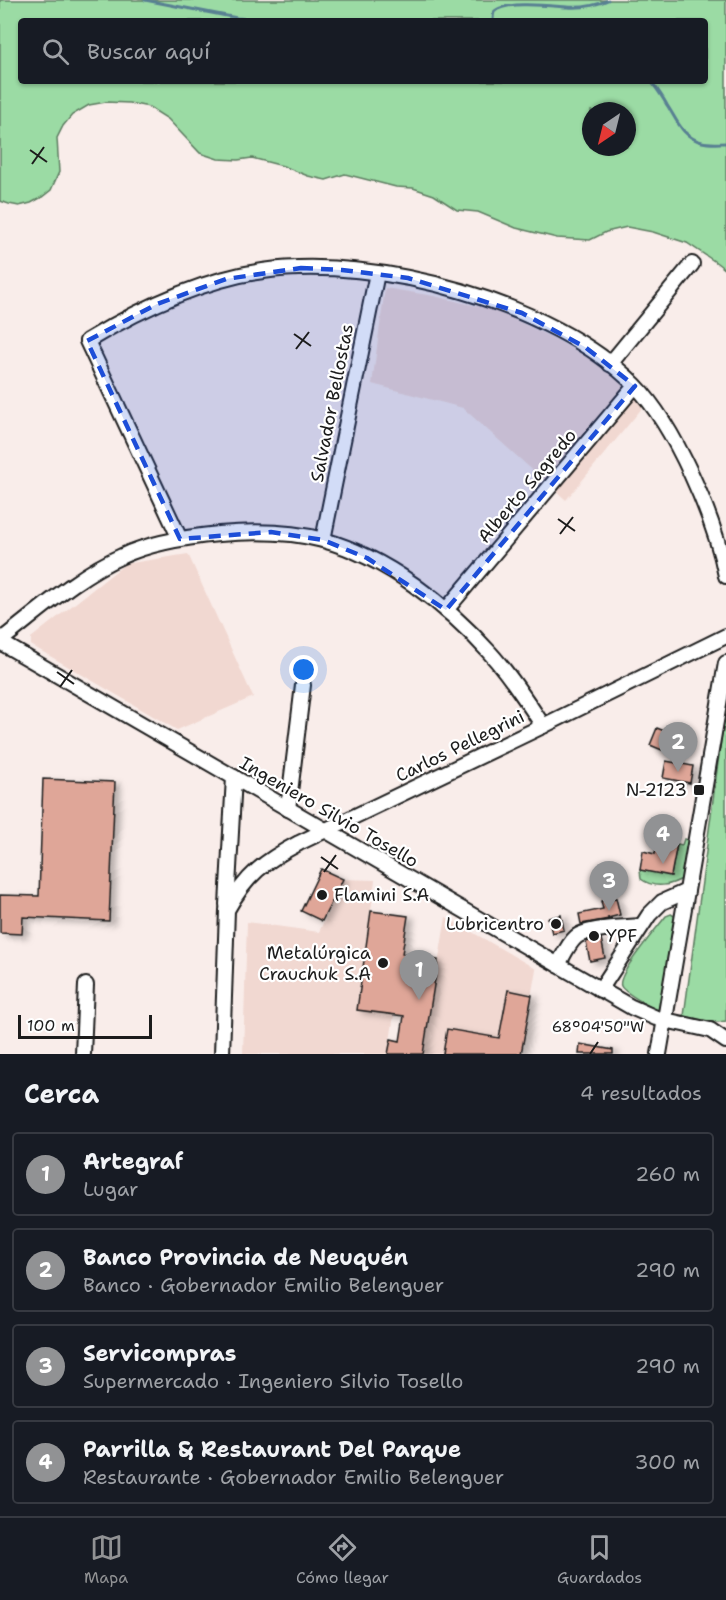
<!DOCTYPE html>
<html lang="es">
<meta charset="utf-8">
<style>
body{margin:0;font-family:"Shantell Sans",sans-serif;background:#242831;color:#f1f3f6}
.compass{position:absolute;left:582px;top:102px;width:54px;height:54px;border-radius:50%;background:#171b24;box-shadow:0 2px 4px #0004;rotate:215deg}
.scale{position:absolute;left:18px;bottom:15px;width:134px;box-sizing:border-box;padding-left:6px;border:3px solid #1c1c1c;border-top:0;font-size:16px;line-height:21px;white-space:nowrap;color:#1c1c1c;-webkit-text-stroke:4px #fff;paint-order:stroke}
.you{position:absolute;left:304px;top:670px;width:21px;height:21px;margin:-15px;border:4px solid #fff;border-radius:50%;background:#1a73e8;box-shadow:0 0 0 9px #1a73e833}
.badge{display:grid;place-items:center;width:39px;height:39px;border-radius:50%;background:#919294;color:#fff;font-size:20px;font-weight:700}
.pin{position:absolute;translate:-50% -50px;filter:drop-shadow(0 2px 3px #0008)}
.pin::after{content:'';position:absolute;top:32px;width:21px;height:18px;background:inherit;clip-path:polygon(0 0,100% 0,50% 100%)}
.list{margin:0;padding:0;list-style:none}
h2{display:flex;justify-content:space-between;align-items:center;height:78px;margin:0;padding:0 24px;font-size:26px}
h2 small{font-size:20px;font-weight:400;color:#9ea1a6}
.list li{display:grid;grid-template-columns:39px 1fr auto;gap:18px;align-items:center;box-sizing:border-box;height:84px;margin:0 12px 12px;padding:0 12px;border:2px solid #363941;border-radius:6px}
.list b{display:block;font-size:22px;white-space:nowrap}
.list p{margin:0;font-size:20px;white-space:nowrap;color:#9ea1a6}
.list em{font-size:20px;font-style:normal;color:#9ea1a6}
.icon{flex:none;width:33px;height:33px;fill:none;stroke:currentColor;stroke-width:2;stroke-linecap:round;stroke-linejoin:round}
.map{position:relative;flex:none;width:726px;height:1054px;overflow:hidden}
.search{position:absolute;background:#171b24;box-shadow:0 2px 4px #0004;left:18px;right:18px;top:18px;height:66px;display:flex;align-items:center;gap:15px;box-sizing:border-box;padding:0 21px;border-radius:6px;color:#9ea1a6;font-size:22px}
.sheet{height:462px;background:#171b24}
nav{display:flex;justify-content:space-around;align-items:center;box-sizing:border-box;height:84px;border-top:2px solid #363941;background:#171b24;font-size:16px;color:#9ea1a6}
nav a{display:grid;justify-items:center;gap:3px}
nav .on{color:#919294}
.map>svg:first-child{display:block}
.built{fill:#f1d8d1}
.green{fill:#9bdba4;stroke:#5c7c60;stroke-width:1.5;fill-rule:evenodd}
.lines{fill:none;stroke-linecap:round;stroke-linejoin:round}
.stream{stroke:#588092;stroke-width:3}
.building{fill:#dfa698;stroke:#1c1c1c;stroke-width:1.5;filter:url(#shadow)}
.minor-casing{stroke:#1c1c1c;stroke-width:18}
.minor{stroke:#fff;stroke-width:14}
.marked{fill:#1d4ed8;fill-opacity:0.2;stroke:#1d4ed8;stroke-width:4.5;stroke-dasharray:12 8;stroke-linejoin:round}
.ticks{fill:none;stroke:#1c1c1c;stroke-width:2}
.poi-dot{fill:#1c1c1c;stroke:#fff;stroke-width:2}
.labels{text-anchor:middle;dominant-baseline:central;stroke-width:4.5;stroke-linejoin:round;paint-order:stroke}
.street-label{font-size:18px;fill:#1c1c1c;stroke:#fff}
.poi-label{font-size:18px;fill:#1c1c1c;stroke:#fff;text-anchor:end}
.ticks-label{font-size:15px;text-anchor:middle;fill:#1c1c1c;stroke:#fff;stroke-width:4.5;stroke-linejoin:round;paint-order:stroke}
</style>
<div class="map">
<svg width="726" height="1054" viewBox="0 0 726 1054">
<defs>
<filter id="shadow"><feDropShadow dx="5.5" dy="3" stdDeviation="3" flood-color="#0004"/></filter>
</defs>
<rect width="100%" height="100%" fill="#f9edea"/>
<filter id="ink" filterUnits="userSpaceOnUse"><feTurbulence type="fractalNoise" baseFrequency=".0167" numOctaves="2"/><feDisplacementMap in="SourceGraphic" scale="12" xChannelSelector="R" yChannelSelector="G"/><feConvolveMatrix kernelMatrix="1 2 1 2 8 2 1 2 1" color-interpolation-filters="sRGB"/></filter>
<g filter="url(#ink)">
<g class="built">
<path d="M385 288 434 296 494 310 555 339 590 359 648 401 566 500 463 408 372 384Z"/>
<path d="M188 554 253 697 177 730 31 645V638L125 564Z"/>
<path d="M343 879 375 880 358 1010 394 1015 388 1054H243L247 922 319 932Z"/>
<path d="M446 917 536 969 521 1054H423Z"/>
</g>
<g class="green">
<path d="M0 0H726V270L717 263 687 243 653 232 627 227 606 232 590 240 557 238 516 228 478 212 457 210 434 195 413 188 396 187 345 174 326 180 308 176 283 166 252 158 238 160 218 159 200 153 168 119 149 107 129 103 106 102 89 105 72 115 63 126 57 138 59 172 51 190 42 197 31 203 19 206 9 204 0 201ZM21 21H705V81H21ZM591 111H627V147H591Z"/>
<path d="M726 703V1021L718 1022 701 1020 684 1016Z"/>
<path d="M684 839 692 841 685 877C671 886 654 889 641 879L640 870 671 875 677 844 682 845Z"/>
<path d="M671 914 676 917 661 1009 656 1010C648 1005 624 993 621 986 616 975 658 927 666 916Z"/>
</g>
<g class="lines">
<g class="stream">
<path d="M145 0 237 18 271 21"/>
<path d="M493 21C493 18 493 15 494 12 504 0 552 6 567 7 582 8 595 6 608 0"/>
<path d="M651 81C657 89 662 96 667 105 677 120 682 137 702 142 710 144 718 143 726 143"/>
</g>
</g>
<g class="building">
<path d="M657 728 669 733 662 750 650 745Z"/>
<path d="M666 761 693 766 690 783 663 778Z"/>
<path d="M43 779 115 782 109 921 23 917 22 934 0 933V895L39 896Z"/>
<path d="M660 825 670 827 667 842 677 844 671 876 640 870 643 851 655 854Z"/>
<path d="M321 869 343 879 322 921 301 911Z"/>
<path d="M616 898 620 915 608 918 609 919 581 924 579 914 603 909 601 901Z"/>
<path d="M371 911 408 916 402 954 438 960 423 1054H388L391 1039 400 1041 404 1016 357 1010Z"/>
<path d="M561 915 564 930 552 933 548 918Z"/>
<path d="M601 938 605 958 590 961 586 942Z"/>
<path d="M508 990 532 995 521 1054H443L447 1029 499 1038Z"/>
<path d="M580 1044 613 1050V1054H579Z"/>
</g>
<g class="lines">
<g class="minor-casing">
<g id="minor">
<path d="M610 364 692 264"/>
<path d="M180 539 87 341C140 309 200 280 263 271 378 255 552 302 635 385 675 426 715 519 726 576"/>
<path d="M323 540 377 273"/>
<path d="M446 610 635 386"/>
<path d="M0 641C38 612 78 575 122 556 152 542 187 537 219 534 254 531 289 531 323 540 386 557 447 605 490 653 510 675 527 701 543 726"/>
<path d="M0 642 631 1007 656 1018 710 1030 726 1041"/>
<path d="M288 809 303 685"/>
<path d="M227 905 234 777"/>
<path d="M558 965C563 956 568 944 576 937 586 928 627 927 641 926"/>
<path d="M600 990 649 915 662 902 687 891"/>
<path d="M83 1054 86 985"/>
<path d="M222 1054 227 910C246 875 265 861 299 843L543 726 726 636"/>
<path d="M659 1054 726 663"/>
</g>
</g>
<use href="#minor" class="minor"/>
</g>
</g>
<path class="marked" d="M301 268 342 270 408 278 522 313 585 347 635 386 446 610 367 558 323 540 271 532 180 539 87 341 157 304 226 279Z"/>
<path class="ticks" d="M30 150 47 162M32 164 44 147M294 334 311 346M296 349 309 332M558 519 575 531M560 534 573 517M57 672 74 684M60 687 72 670M321 857 338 869M324 872 336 855M590 1054 598 1042"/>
<g class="poi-dot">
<rect x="693" y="784" width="12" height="12" rx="3"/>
<circle cx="322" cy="895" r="6"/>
<circle cx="556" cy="924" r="6"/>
<circle cx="594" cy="936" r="6"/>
<circle cx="383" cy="963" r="6"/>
</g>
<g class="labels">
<g class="street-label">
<text transform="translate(332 403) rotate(-79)">Salvador Bellostas</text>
<text transform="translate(527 486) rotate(-50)">Alberto Sagredo</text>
<text transform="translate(460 746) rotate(-26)">Carlos Pellegrini</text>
<text transform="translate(329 812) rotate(30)">Ingeniero Silvio Tosello</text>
</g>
<g class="poi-label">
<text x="687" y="790">N-2123</text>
<text x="334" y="895" text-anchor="start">Flamini S.A</text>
<text x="544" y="924">Lubricentro</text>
<text x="606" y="936" text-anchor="start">YPF</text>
<text x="371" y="953">Metalúrgica<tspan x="371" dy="21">Crauchuk S.A</tspan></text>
</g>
</g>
<g class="ticks-label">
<text x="598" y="1032">68°04'50"W</text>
</g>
</svg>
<svg class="compass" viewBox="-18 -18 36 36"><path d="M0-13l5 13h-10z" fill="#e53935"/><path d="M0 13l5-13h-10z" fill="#9ea1a6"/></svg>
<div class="scale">100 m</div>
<div class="you"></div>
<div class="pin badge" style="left:419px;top:1000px">1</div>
<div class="pin badge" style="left:678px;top:772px">2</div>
<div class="pin badge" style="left:609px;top:911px">3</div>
<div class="pin badge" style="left:663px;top:864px">4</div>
<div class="search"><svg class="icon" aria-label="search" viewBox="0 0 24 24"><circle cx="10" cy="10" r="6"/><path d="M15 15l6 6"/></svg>Buscar aquí</div>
</div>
<section class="sheet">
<h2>Cerca<small>4 resultados</small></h2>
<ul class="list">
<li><span class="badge">1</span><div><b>Artegraf</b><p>Lugar</p></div><em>260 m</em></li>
<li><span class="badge">2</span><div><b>Banco Provincia de Neuquén</b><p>Banco · Gobernador Emilio Belenguer</p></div><em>290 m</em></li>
<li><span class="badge">3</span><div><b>Servicompras</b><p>Supermercado · Ingeniero Silvio Tosello</p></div><em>290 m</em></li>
<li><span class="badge">4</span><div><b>Parrilla &amp; Restaurant Del Parque</b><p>Restaurante · Gobernador Emilio Belenguer</p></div><em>300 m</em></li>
</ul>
</section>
<nav>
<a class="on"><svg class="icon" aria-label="map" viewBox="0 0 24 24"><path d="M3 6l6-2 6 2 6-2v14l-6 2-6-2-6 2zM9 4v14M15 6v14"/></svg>Mapa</a>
<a><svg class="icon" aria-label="directions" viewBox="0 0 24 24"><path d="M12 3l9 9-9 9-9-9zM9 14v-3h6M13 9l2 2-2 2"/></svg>Cómo llegar</a>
<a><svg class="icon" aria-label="saved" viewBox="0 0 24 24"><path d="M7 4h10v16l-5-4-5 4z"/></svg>Guardados</a>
</nav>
